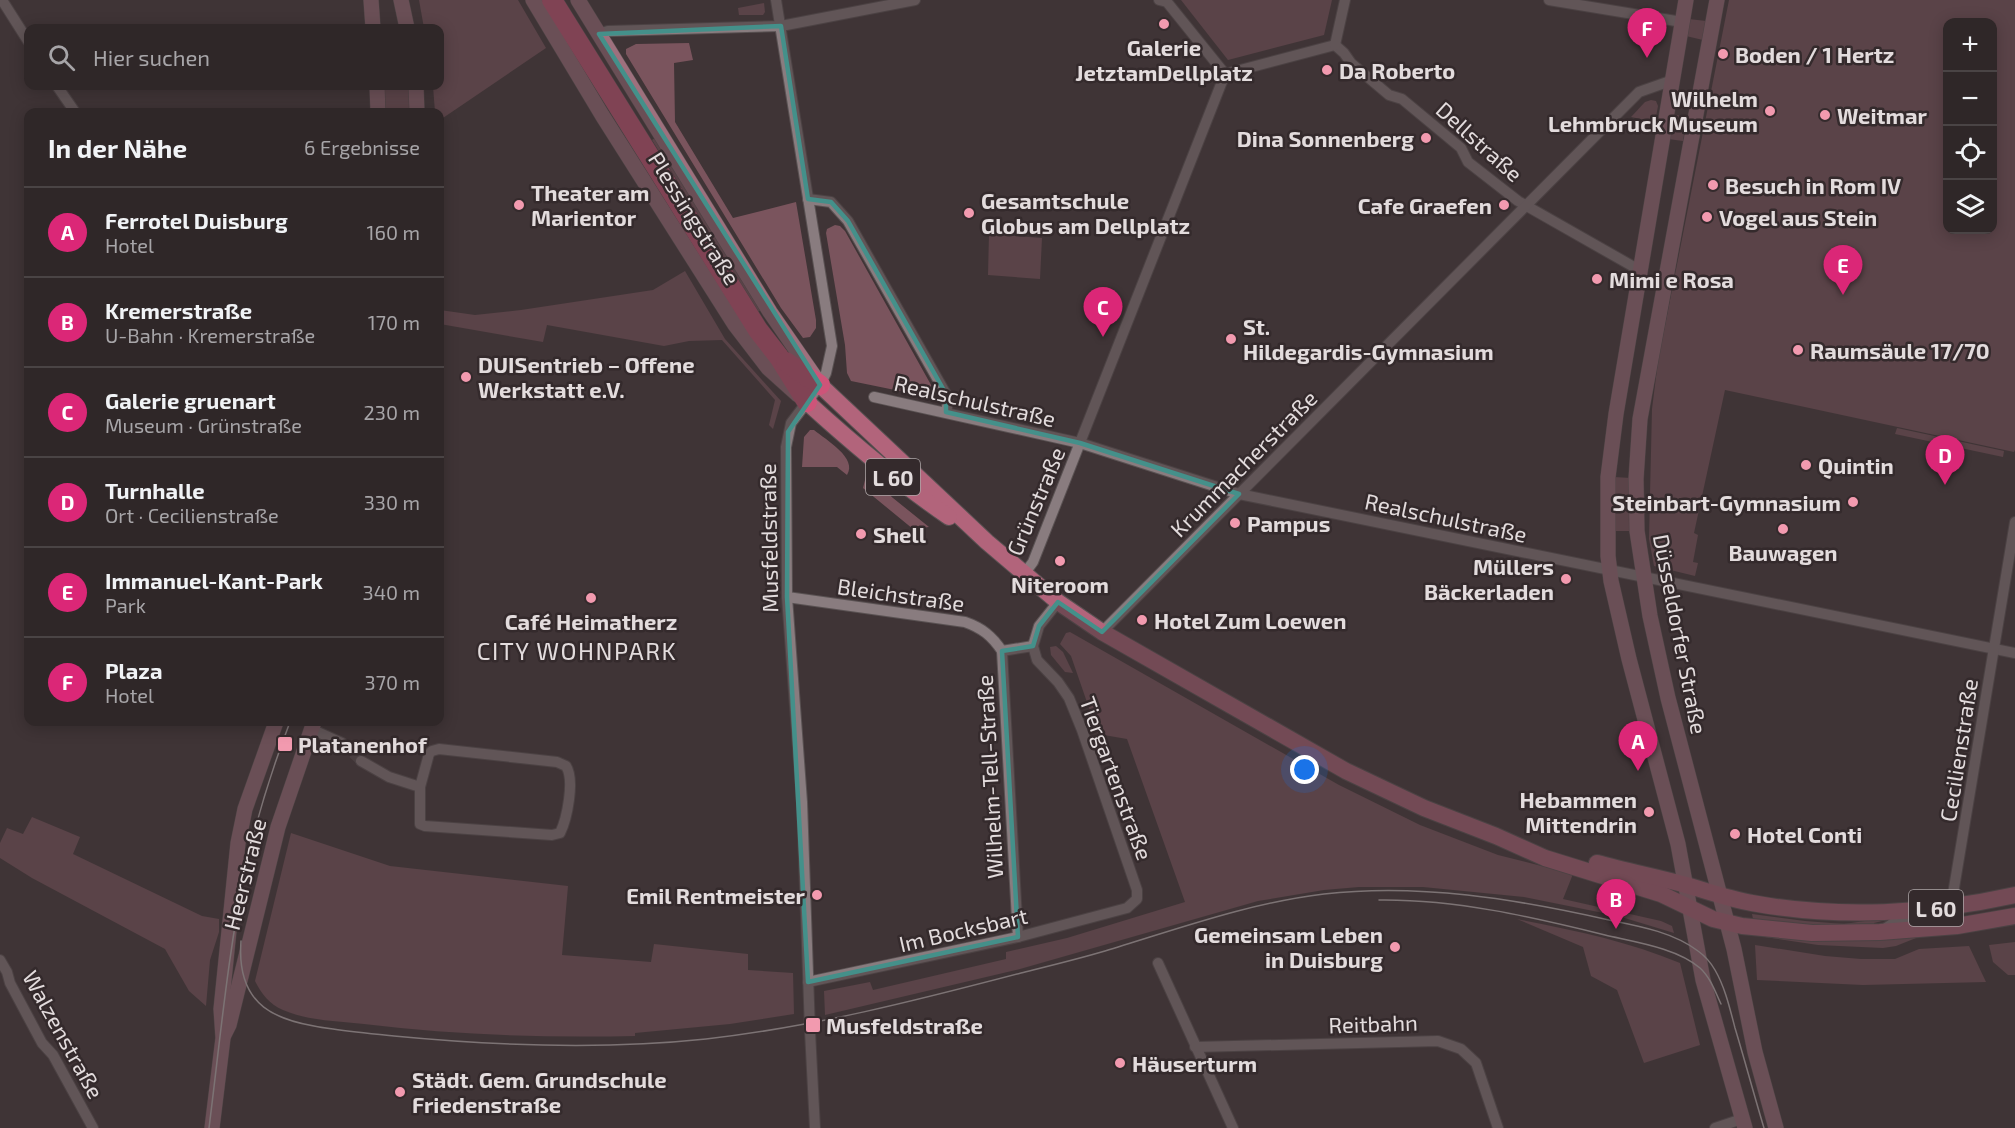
<!DOCTYPE html>
<html lang="de">
<meta charset="utf-8">
<style>
body{margin:0;font-family:"Exo 2",sans-serif;background:#3b3334;color:#f1f3f6}
.controls{position:absolute;right:18px;top:18px;display:grid;overflow:hidden;border-radius:12px;box-shadow:0 3px 15px #0003}
.controls button{width:54px;height:54px;display:grid;place-items:center;padding:0;border:0;border-bottom:2px solid #4a4445;background:#2f2728;color:#f1f3f6;font:30px sans-serif}
.you{position:absolute;left:1305px;top:770px;width:21px;height:21px;margin:-15px;border:4px solid #fff;border-radius:50%;background:#1a73e8;box-shadow:0 0 0 9px #1a73e833}
.badge{display:grid;place-items:center;width:39px;height:39px;border-radius:50%;background:#db2777;color:#fff;font-size:20px;font-weight:700}
.pin{position:absolute;translate:-50% -50px;filter:drop-shadow(0 2px 3px #0008)}
.pin::after{content:'';position:absolute;top:32px;width:21px;height:18px;background:inherit;clip-path:polygon(0 0,100% 0,50% 100%)}
.list{margin:0;padding:0;list-style:none}
h2{display:flex;justify-content:space-between;align-items:center;height:78px;margin:0;padding:0 24px;font-size:26px}
h2 small{font-size:20px;font-weight:400;color:#a7a5a8}
.list li{display:grid;grid-template-columns:39px 1fr auto;gap:18px;align-items:center;box-sizing:border-box;height:90px;padding:0 24px;border-top:2px solid #4a4445}
.list b{display:block;font-size:22px;white-space:nowrap}
.list p{margin:0;font-size:20px;white-space:nowrap;color:#a7a5a8}
.list em{font-size:20px;font-style:normal;color:#a7a5a8}
.icon{flex:none;width:33px;height:33px;fill:none;stroke:currentColor;stroke-width:2;stroke-linecap:round;stroke-linejoin:round}
.map{position:relative;flex:none;width:2015px;height:1128px;overflow:hidden}
.search{position:absolute;background:#2f2728;box-shadow:0 3px 15px #0003;left:24px;top:24px;width:420px;height:66px;display:flex;align-items:center;gap:15px;box-sizing:border-box;padding:0 21px;border-radius:12px;color:#a7a5a8;font-size:22px}
.panel{position:absolute;background:#2f2728;box-shadow:0 3px 15px #0003;left:24px;top:108px;width:420px;height:618px;border-radius:12px}
.map>svg:first-child{display:block}
.green{fill:#7a545d;fill-rule:evenodd}
.lines{fill:none;stroke-linecap:round;stroke-linejoin:round}
.street-tunnel{stroke:#584d4f;stroke-width:10;stroke-dasharray:10 5;stroke-linecap:butt}
.street-casing{stroke:#5a5253;stroke-width:12}
.secondary-casing{stroke:#5a5253;stroke-width:16}
.primary-casing{stroke:#5a5253;stroke-width:18}
.highway-casing{stroke:#5a5253;stroke-width:21}
.street{stroke:#897c7f;stroke-width:10}
.secondary{stroke:#9e707d;stroke-width:15}
.primary{stroke:#b2647b;stroke-width:16}
.highway{stroke:#ce5479;stroke-width:20}
.tram{stroke:#c6bebf;stroke-width:1.5}
.marked{fill:none;stroke:#44908a;stroke-width:4.5;stroke-linejoin:round}
.poi-dot{fill:#f29aaf;stroke:#342a2c;stroke-width:2}
.labels{text-anchor:middle;dominant-baseline:central;stroke-width:5;stroke-linejoin:round;paint-order:stroke}
.shield{fill:#342a2c;stroke:#aea7a8;stroke-width:1.5}
.shield-label{font-size:21px;font-weight:bold;fill:#e3dcdd}
.poi-label{font-size:22px;font-weight:bold;fill:#e3dcdd;stroke:#342a2c;text-anchor:start}
.street-label{font-size:22px;fill:#e3dcdd;stroke:#342a2c}
.neighbourhood-label{font-size:24px;letter-spacing:1.5px;fill:#e3dcdd;stroke:#342a2c}
</style>
<div class="map">
<svg width="2015" height="1128" viewBox="0 0 2015 1128">
<rect width="100%" height="100%" fill="#3f3436"/>
<g class="green">
<path d="M419 0H518L546 48 440 120V112H435L433 86H440V28H424Z"/>
<path d="M1181 0H1332L1324 35 1228 60Z"/>
<path d="M1729 0H2015V450L2014 452 1725 390 1694 533 1698 535 1693 562 1698 563 1695 576 1654 566 1649 539 1652 409 1658 361ZM1948 22H1992V230H1948Z"/>
<path d="M764 3 765 12 763 15H739L738 8Z"/>
<path d="M1689 19 1706 21 1703 40 1686 36Z"/>
<path d="M689 43 693 60 674 63 675 122 733 218 796 202 816 320V328L810 337 803 338 781 308 626 54V49L636 44Z"/>
<path d="M384 86H410L412 112H386Z"/>
<path d="M1651 100 1656 101 1658 106 1655 122 1631 117 1645 102Z"/>
<path d="M1672 114 1687 117 1683 141 1668 139Z"/>
<path d="M655 138 761 310 758 312 652 140Z"/>
<path d="M835 225 840 226 845 231 935 392 934 398 851 381 847 373 845 345 826 233 827 229Z"/>
<path d="M989 234 1042 238 1040 279 988 275Z"/>
<path d="M685 271 725 339 781 401 773 429 769 425 775 400 722 340 689 341 664 346 547 325 543 342 440 324V310L475 315 521 310 653 290Z"/>
<path d="M1897 428 2004 451 2003 457 1895 434Z"/>
<path d="M810 430H814C826 440 858 458 847 475L837 467H802L804 437Z"/>
<path d="M868 475 893 498 929 527 913 529 863 488 866 476Z"/>
<path d="M1614 477 1631 478 1633 531H1614Z"/>
<path d="M1070 632 1339 785 1420 825 1498 855 1573 874 1563 899 1661 921 1672 926 1674 933 1618 916 1524 897 1423 887H1359L1324 890 1258 901 1020 969 825 1015 824 991 870 982 873 990 1006 959V952L1067 938 1185 902 1127 739 1098 734 1071 656 1060 644 1066 633Z"/>
<path d="M1056 646 1063 652 1073 673 1065 672 1051 655 1050 647Z"/>
<path d="M32 817 80 837 73 854 202 916 219 919V932L210 960 206 1006 189 991 165 949 32 878 0 858V843L7 828 23 834Z"/>
<path d="M291 833 390 866 568 886 562 955 651 962 654 944 748 954V970L793 973 794 1014 730 1024 635 1033V1036C545 1038 454 1035 364 1024 338 1021 308 1021 283 1010 270 1005 261 993 255 981Z"/>
<path d="M1752 914 1805 921 1844 924 1886 918V920L1874 923V925L1826 926 1753 919Z"/>
<path d="M1517 919C1573 930 1628 941 1680 963L1700 1045 1644 1063 1617 990 1591 976 1583 947Z"/>
<path d="M1766 936 1916 937V938L1896 946 1883 948 1818 945 1765 937Z"/>
<path d="M2015 942V975H2008L1993 962 1989 945Z"/>
<path d="M1755 945 1825 956 1861 959H1895L1919 949 1969 946 1986 982 1863 985 1757 980Z"/>
</g>
<g class="lines">
<path class="street-tunnel" d="M342 743 361 761"/>
<g class="street-casing">
<g id="street">
<path d="M2 0 28 41"/>
<path d="M776 0 832 346 826 373 820 385 791 423 786 447 787 597 802 802 810 1031 815 1128"/>
<path d="M1159 0 1167 2 1225 74 1335 45"/>
<path d="M1549 0 1682 22"/>
<path d="M599 34 608 31 781 26 915 0"/>
<path d="M1335 45 1344 53 1351 63 1389 95 1402 99 1461 148 1468 162 1518 201 1641 271"/>
<path d="M1335 45 1345 0"/>
<path d="M57 86 75 112"/>
<path d="M808 199 831 202 848 221 946 394 948 402 946 412"/>
<path d="M874 397 1080 443 1239 494 2015 653"/>
<path d="M1024 574 1033 562 1225 74"/>
<path d="M787 597 965 622C982 628 992 636 1002 651L1018 937"/>
<path d="M1102 632 1639 92 1673 80"/>
<path d="M1002 651 1033 646"/>
<path d="M311 729 342 743"/>
<path d="M361 761 389 777 420 787V824L425 826 552 835 560 833C567 819 575 780 566 766L557 762 439 749 432 751 429 754 420 787"/>
<path d="M1883 930 1896 921 1938 918 1951 906 2015 522"/>
<path d="M0 960 7 972 10 983 42 1043 53 1055 93 1128"/>
<path d="M1158 963 1233 1128"/>
<path d="M808 982 1018 937 1127 908 1137 899V890L1082 730 1069 698 1058 682 1037 660 1033 646 1039 626 1058 602"/>
<path d="M1195 1047 1438 1041 1461 1049 1476 1063 1498 1128"/>
<path d="M1715 1128 1742 1119"/>
</g>
</g>
<g class="secondary-casing">
<g id="secondary">
<path d="M371 0 373 28"/>
<path d="M401 0 407 28"/>
<path d="M533 0 602 115 735 325 768 368 798 395"/>
<path d="M578 0 770 312 817 380"/>
<path d="M1686 0 1616 414 1608 477V556L1611 581 1629 659 1678 844 1703 980 1745 1128"/>
<path d="M1717 0 1640 419 1636 479 1637 531 1650 616 1668 698 1734 949 1755 1052 1776 1128"/>
<path d="M377 86 378 112"/>
<path d="M416 86 417 112"/>
<path d="M224 1035 229 1025 278 827 314 722"/>
<path d="M212 1128 223 1038 221 1009 238 843 245 809 276 722"/>
</g>
</g>
<g class="primary-casing">
<g id="primary">
<path d="M820 385 987 542 1058 602 1102 632 1346 771 1424 808 1496 836 1545 858 1661 894 1713 919 1742 926 1812 933 1880 932 1957 926 2015 916"/>
<path d="M807 402C852 443 898 482 949 517"/>
<path d="M1597 863C1626 871 1656 877 1686 885 1707 891 1729 899 1752 903 1838 919 1930 914 2015 895"/>
</g>
</g>
<g class="highway-casing">
<g id="highway">
<path d="M552 0 738 298 758 330 779 357 807 402"/>
<path d="M786 362 820 385"/>
</g>
</g>
<use href="#street" class="street"/>
<use href="#secondary" class="secondary"/>
<use href="#primary" class="primary"/>
<use href="#highway" class="highway"/>
<g class="tram">
<path d="M1379 900C1455 899 1532 917 1605 935 1635 942 1677 948 1700 968 1710 977 1715 991 1721 1004"/>
<path d="M241 941C236 1007 276 1022 333 1029 353 1032 374 1034 394 1036 498 1046 602 1050 706 1039 813 1027 918 1000 1021 973 1049 966 1078 959 1105 951 1178 929 1249 903 1324 894 1419 883 1516 899 1609 920 1639 926 1673 932 1698 951 1705 956 1711 963 1715 970 1725 987 1730 1009 1735 1028 1745 1061 1754 1095 1764 1128"/>
<path d="M209 1128C220 1041 228 952 246 866 257 817 272 769 290 722"/>
</g>
</g>
<path d="M0 0H2015V1128H0ZM781 26 808 199 831 202 848 221 946 394V412L1080 443 1239 494 1102 632 1058 602 1039 626 1033 646 1002 651 1018 937 808 982 787 597 788 432 820 385 599 34Z" fill="#3f3436" fill-opacity=".55" fill-rule="evenodd"/>
<path class="marked" d="M781 26 808 199 831 202 848 221 946 394V412L1080 443 1239 494 1102 632 1058 602 1039 626 1033 646 1002 651 1018 937 808 982 787 597 788 432 820 385 599 34Z"/>
<g class="poi-dot">
<circle cx="1164" cy="24" r="6"/>
<circle cx="1723" cy="54" r="6"/>
<circle cx="1327" cy="70" r="6"/>
<circle cx="1770" cy="111" r="6"/>
<circle cx="1825" cy="115" r="6"/>
<circle cx="1426" cy="138" r="6"/>
<circle cx="1713" cy="185" r="6"/>
<circle cx="519" cy="205" r="6"/>
<circle cx="1504" cy="205" r="6"/>
<circle cx="969" cy="213" r="6"/>
<circle cx="1707" cy="217" r="6"/>
<circle cx="1597" cy="279" r="6"/>
<circle cx="1231" cy="339" r="6"/>
<circle cx="1798" cy="350" r="6"/>
<circle cx="466" cy="377" r="6"/>
<circle cx="1806" cy="465" r="6"/>
<circle cx="1853" cy="502" r="6"/>
<circle cx="1235" cy="523" r="6"/>
<circle cx="1783" cy="529" r="6"/>
<circle cx="861" cy="534" r="6"/>
<circle cx="1060" cy="561" r="6"/>
<circle cx="1566" cy="579" r="6"/>
<circle cx="591" cy="598" r="6"/>
<circle cx="1142" cy="620" r="6"/>
<rect x="277" y="736" width="16" height="16" rx="3"/>
<circle cx="1649" cy="812" r="6"/>
<circle cx="1735" cy="834" r="6"/>
<circle cx="817" cy="895" r="6"/>
<circle cx="1395" cy="947" r="6"/>
<rect x="805" y="1017" width="16" height="16" rx="3"/>
<circle cx="1120" cy="1063" r="6"/>
<circle cx="400" cy="1092" r="6"/>
</g>
<g class="labels">
<g class="shield">
<rect x="866" y="459" width="54" height="36" rx="4.5"/>
<rect x="1909" y="890" width="54" height="36" rx="4.5"/>
</g>
<g class="shield-label">
<text x="893" y="477">L 60</text>
<text x="1936" y="908">L 60</text>
</g>
<g class="poi-label">
<text x="1164" y="47" text-anchor="middle">Galerie<tspan x="1164" dy="25">JetztamDellplatz</tspan></text>
<text x="1735" y="54">Boden / 1 Hertz</text>
<text x="1339" y="70">Da Roberto</text>
<text x="1758" y="98" text-anchor="end">Wilhelm<tspan x="1758" dy="25">Lehmbruck Museum</tspan></text>
<text x="1837" y="115">Weitmar</text>
<text x="1414" y="138" text-anchor="end">Dina Sonnenberg</text>
<text x="1725" y="185">Besuch in Rom IV</text>
<text x="531" y="192">Theater am<tspan x="531" dy="25">Marientor</tspan></text>
<text x="981" y="200">Gesamtschule<tspan x="981" dy="25">Globus am Dellplatz</tspan></text>
<text x="1492" y="205" text-anchor="end">Cafe Graefen</text>
<text x="1719" y="217">Vogel aus Stein</text>
<text x="1609" y="279">Mimi e Rosa</text>
<text x="1243" y="326">St.<tspan x="1243" dy="25">Hildegardis-Gymnasium</tspan></text>
<text x="1810" y="350">Raumsäule 17/70</text>
<text x="478" y="364">DUISentrieb – Offene<tspan x="478" dy="25">Werkstatt e.V.</tspan></text>
<text x="1818" y="465">Quintin</text>
<text x="1841" y="502" text-anchor="end">Steinbart-Gymnasium</text>
<text x="1247" y="523">Pampus</text>
<text x="873" y="534">Shell</text>
<text x="1783" y="552" text-anchor="middle">Bauwagen</text>
<text x="1554" y="566" text-anchor="end">Müllers<tspan x="1554" dy="25">Bäckerladen</tspan></text>
<text x="1060" y="584" text-anchor="middle">Niteroom</text>
<text x="1154" y="620">Hotel Zum Loewen</text>
<text x="591" y="621" text-anchor="middle">Café Heimatherz</text>
<text x="298" y="744">Platanenhof</text>
<text x="1637" y="799" text-anchor="end">Hebammen<tspan x="1637" dy="25">Mittendrin</tspan></text>
<text x="1747" y="834">Hotel Conti</text>
<text x="805" y="895" text-anchor="end">Emil Rentmeister</text>
<text x="1383" y="934" text-anchor="end">Gemeinsam Leben<tspan x="1383" dy="25">in Duisburg</tspan></text>
<text x="826" y="1025">Musfeldstraße</text>
<text x="1132" y="1063">Häuserturm</text>
<text x="412" y="1079">Städt. Gem. Grundschule<tspan x="412" dy="25">Friedenstraße</tspan></text>
</g>
<g class="street-label">
<text transform="translate(1480 141) rotate(42)">Dellstraße</text>
<text transform="translate(695 218) rotate(58)">Plessingstraße</text>
<text transform="translate(975 400) rotate(13)">Realschulstraße</text>
<text transform="translate(1243 463) rotate(-45)">Krummacherstraße</text>
<text transform="translate(1035 501) rotate(-67)">Grünstraße</text>
<text transform="translate(1446 517) rotate(12)">Realschulstraße</text>
<text transform="translate(768 538) rotate(-91)">Musfeldstraße</text>
<text transform="translate(901 594) rotate(8)">Bleichstraße</text>
<text transform="translate(1681 634) rotate(79)">Düsseldorfer Straße</text>
<text transform="translate(1958 750) rotate(-81)">Cecilienstraße</text>
<text transform="translate(989 777) rotate(-93)">Wilhelm-Tell-Straße</text>
<text transform="translate(1117 778) rotate(70)">Tiergartenstraße</text>
<text transform="translate(244 874) rotate(-76)">Heerstraße</text>
<text transform="translate(963 929) rotate(-13)">Im Bocksbart</text>
<text transform="translate(1373 1023) rotate(-2)">Reitbahn</text>
<text transform="translate(64 1034) rotate(61)">Walzenstraße</text>
</g>
<g class="neighbourhood-label">
<text x="577" y="650">CITY WOHNPARK</text>
</g>
</g>
</svg>
<div class="controls">
<button>+</button>
<button>−</button>
<button><svg class="icon" aria-label="locate" viewBox="0 0 24 24"><circle cx="12" cy="12" r="6"/><path d="M12 2v4M12 18v4M2 12h4M18 12h4"/></svg></button>
<button><svg class="icon" aria-label="layers" viewBox="0 0 24 24"><path d="M12 4l9 5-9 5-9-5zM3 14l9 5 9-5"/></svg></button>
</div>
<div class="you"></div>
<div class="pin badge" style="left:1638px;top:771px">A</div>
<div class="pin badge" style="left:1616px;top:929px">B</div>
<div class="pin badge" style="left:1103px;top:337px">C</div>
<div class="pin badge" style="left:1945px;top:485px">D</div>
<div class="pin badge" style="left:1843px;top:295px">E</div>
<div class="pin badge" style="left:1647px;top:58px">F</div>
<div class="search"><svg class="icon" aria-label="search" viewBox="0 0 24 24"><circle cx="10" cy="10" r="6"/><path d="M15 15l6 6"/></svg>Hier suchen</div>
<section class="panel">
<h2>In der Nähe<small>6 Ergebnisse</small></h2>
<ul class="list">
<li><span class="badge">A</span><div><b>Ferrotel Duisburg</b><p>Hotel</p></div><em>160 m</em></li>
<li><span class="badge">B</span><div><b>Kremerstraße</b><p>U-Bahn · Kremerstraße</p></div><em>170 m</em></li>
<li><span class="badge">C</span><div><b>Galerie gruenart</b><p>Museum · Grünstraße</p></div><em>230 m</em></li>
<li><span class="badge">D</span><div><b>Turnhalle</b><p>Ort · Cecilienstraße</p></div><em>330 m</em></li>
<li><span class="badge">E</span><div><b>Immanuel-Kant-Park</b><p>Park</p></div><em>340 m</em></li>
<li><span class="badge">F</span><div><b>Plaza</b><p>Hotel</p></div><em>370 m</em></li>
</ul>
</section>
</div>
